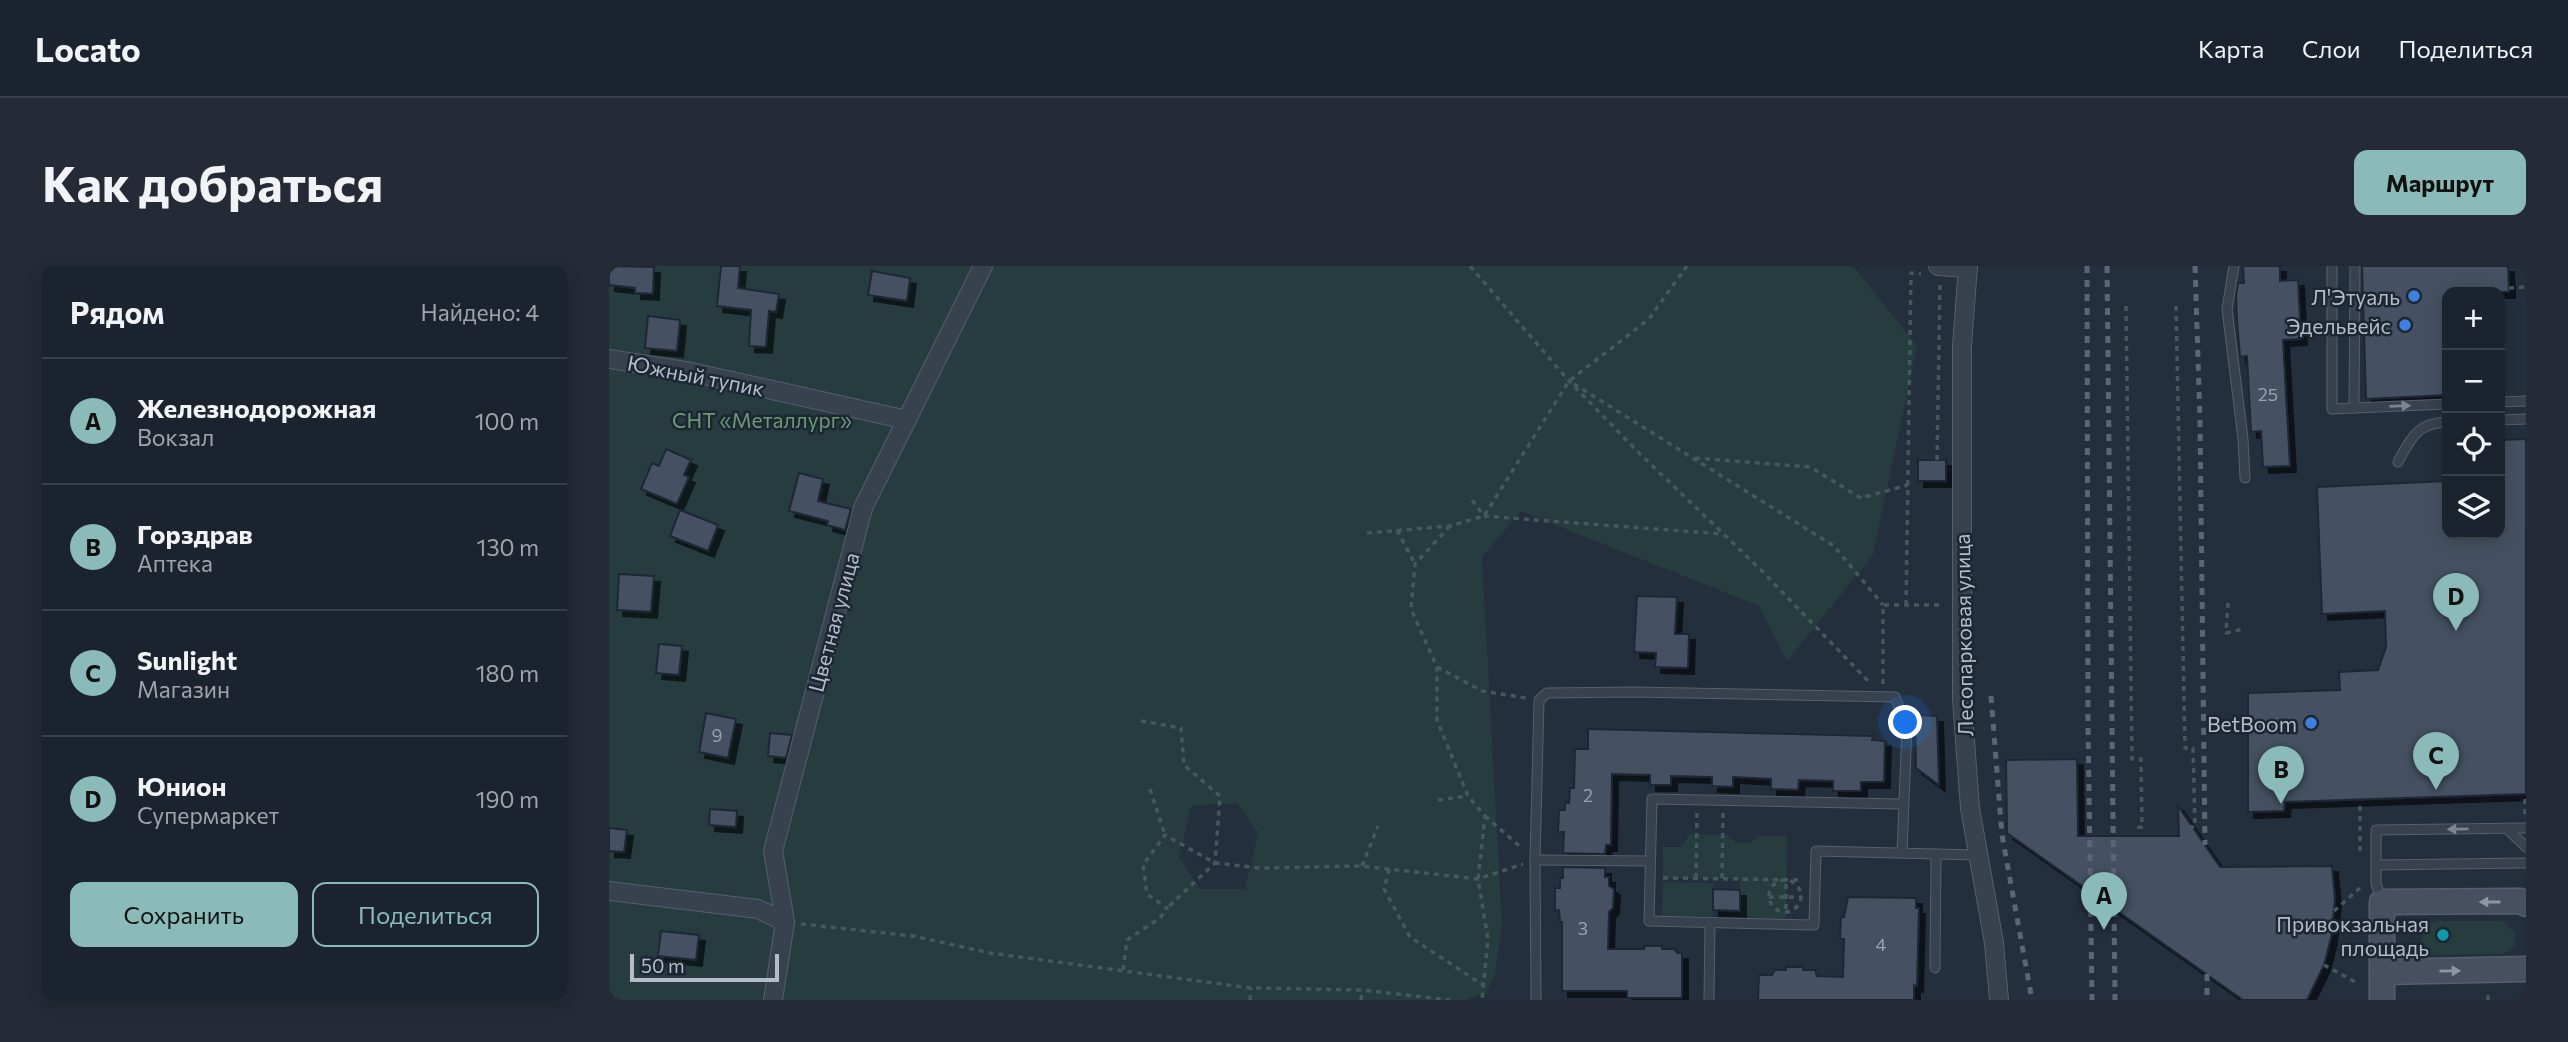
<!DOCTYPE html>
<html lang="ru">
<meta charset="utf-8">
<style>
body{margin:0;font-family:Commissioner,sans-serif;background:#242b36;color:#f1f3f6}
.controls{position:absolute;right:21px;top:21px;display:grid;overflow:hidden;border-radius:14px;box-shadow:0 4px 18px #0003}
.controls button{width:63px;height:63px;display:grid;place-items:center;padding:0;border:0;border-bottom:2px solid #39404a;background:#1b232e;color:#f1f3f6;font:35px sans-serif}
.scale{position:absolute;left:21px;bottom:18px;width:149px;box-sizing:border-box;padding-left:7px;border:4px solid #b4bcc9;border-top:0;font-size:19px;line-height:24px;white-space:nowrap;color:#b4bcc9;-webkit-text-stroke:5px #1d2633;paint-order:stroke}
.you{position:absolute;left:1297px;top:457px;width:24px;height:24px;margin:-18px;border:5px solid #fff;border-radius:50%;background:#1a73e8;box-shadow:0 0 0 10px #1a73e833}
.badge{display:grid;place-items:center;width:46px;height:46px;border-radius:50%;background:#8bbbb9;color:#111;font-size:23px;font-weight:700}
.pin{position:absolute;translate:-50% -58px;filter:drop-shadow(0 2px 4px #0008)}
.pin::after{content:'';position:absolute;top:37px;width:24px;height:21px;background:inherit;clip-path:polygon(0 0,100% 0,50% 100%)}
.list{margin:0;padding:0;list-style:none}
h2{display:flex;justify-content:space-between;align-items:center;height:91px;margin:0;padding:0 28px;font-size:30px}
h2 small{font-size:23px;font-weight:400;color:#a0a4aa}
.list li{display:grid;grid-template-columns:46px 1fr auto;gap:21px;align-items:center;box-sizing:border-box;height:126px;padding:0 28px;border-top:2px solid #39404a}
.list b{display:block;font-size:26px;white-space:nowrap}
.list p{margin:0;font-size:23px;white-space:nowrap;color:#a0a4aa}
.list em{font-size:23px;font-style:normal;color:#a0a4aa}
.actions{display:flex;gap:14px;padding:21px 28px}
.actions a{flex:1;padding:16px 0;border:2px solid #8bbbb9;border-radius:14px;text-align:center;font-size:24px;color:#8bbbb9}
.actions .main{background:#8bbbb9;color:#111}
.icon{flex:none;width:38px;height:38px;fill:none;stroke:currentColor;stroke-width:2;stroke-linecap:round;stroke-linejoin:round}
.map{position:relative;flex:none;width:1917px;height:734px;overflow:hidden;border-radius:14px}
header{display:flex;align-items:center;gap:42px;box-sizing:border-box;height:98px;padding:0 35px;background:#1b232e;border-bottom:2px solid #39404a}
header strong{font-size:33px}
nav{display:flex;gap:38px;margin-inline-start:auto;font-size:24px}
.intro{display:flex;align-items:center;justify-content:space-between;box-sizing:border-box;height:168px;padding:0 42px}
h1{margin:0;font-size:49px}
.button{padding:18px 32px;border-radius:14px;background:#8bbbb9;color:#111;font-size:24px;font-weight:700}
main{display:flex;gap:42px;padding:0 42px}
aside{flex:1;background:#1b232e;border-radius:14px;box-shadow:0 4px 18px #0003}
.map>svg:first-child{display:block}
.green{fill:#263c3f;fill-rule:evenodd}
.building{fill:#455162;stroke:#1f2835;stroke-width:2;filter:url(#shadow)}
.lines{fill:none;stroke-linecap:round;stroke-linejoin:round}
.lane-casing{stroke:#565f6c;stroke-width:11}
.street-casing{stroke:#565f6c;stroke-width:20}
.secondary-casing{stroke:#565f6c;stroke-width:27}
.path{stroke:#44595c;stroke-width:3.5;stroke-dasharray:5 5;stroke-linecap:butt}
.lane{stroke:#38414e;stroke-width:9}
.street{stroke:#38414e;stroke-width:18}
.secondary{stroke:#465061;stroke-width:24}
.rail{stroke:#5a6575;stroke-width:5;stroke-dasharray:7 7;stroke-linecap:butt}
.oneway{fill:#7c8592}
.oneway2{fill:#8e96a5}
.shop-dot{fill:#3f7fe0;stroke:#1d2633;stroke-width:2.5}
.culture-dot{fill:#0f9aa8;stroke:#1d2633;stroke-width:2.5}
.labels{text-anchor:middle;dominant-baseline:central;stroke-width:5;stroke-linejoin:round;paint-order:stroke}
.number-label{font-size:18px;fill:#98a1af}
.poi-label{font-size:21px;fill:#b4bcc9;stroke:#1d2633;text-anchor:end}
.street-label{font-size:21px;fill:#b4bcc9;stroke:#1d2633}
.park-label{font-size:21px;fill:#6b9a76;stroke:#1d2633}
</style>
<header>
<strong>Locato</strong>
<nav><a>Карта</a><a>Слои</a><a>Поделиться</a></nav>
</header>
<div class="intro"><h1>Как добраться</h1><a class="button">Маршрут</a></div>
<main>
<aside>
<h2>Рядом<small>Найдено: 4</small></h2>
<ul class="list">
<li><span class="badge">A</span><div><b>Железнодорожная</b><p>Вокзал</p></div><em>100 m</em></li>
<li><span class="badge">B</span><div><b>Горздрав</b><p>Аптека</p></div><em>130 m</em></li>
<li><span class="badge">C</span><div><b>Sunlight</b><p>Магазин</p></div><em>180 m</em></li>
<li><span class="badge">D</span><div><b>Юнион</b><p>Супермаркет</p></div><em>190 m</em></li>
</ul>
<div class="actions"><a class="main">Сохранить</a><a>Поделиться</a></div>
</aside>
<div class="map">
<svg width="1917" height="734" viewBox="0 0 1917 734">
<defs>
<filter id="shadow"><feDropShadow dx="6" dy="6" stdDeviation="0" flood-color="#0009"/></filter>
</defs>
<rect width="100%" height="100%" fill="#242f3e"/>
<g class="green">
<path d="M0 0H1244L1308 80 1264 289 1178 395 1150 340 912 245 873 291 893 657 886 708 877 727 856 734H0ZM628 537 649 567 636 623H591L570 591 582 540Z"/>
<path d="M1081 568 1118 569 1128 577H1140L1150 570H1178L1177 652H1131V613L1054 612V581H1072Z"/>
<path d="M1054 616 1104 617V650H1053Z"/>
<path d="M1826 655H1893L1905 665 1906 678 1900 685 1893 688 1823 689 1814 683 1812 672 1816 661Z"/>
</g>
<g class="building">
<path d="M0 0 45 1 44 28 26 27V22L0 19Z"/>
<path d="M112 0H131L129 22 170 28 167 46 160 45 157 81 140 80 142 44 108 40Z"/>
<path d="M1634 0H1671V15L1689 14 1692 73 1674 74 1681 200 1654 201 1652 165 1642 166 1638 90 1631 91 1628 54 1627 29 1629 17H1635Z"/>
<path d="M1753 0H1899L1900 26H1838V129L1757 133Z"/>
<path d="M263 5 301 12 298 35 259 29Z"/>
<path d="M39 50 71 54 68 85 36 82Z"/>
<path d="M1917 173V528L1676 536 1675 545 1639 546V427L1731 424 1730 406 1769 404 1777 381 1776 345 1713 348 1708 221 1838 215V268H1891V174Z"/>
<path d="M57 183 82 194 75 209 80 211 68 238 32 223 43 197 50 200Z"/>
<rect x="1309" y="194" width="28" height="21"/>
<path d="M190 207 214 213 209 235 242 243 236 264 218 259 219 255 180 245Z"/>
<path d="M71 244 109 259 99 285 61 270Z"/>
<path d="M10 308 45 310 42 346 8 344Z"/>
<path d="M1028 330 1068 331 1066 368H1080L1079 402 1046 401 1047 387 1025 386Z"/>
<path d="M50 378 73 380 70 409 47 407Z"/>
<path d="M97 447 127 453 119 492 90 486Z"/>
<path d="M1306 449 1328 450 1330 519 1307 502Z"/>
<path d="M979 463 1264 470 1263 474 1276 475 1275 516H1252V525H1224V515L1190 514 1189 524 1162 523V513L1124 511V521L1103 520V511L1062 510V519H1041V509L1003 508 1002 579H997L996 588 954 587 955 566H949L950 544H956V537H960L961 522H965L966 483H979Z"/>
<path d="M161 467 183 469 177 492 159 490Z"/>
<path d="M1468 493 1469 570H1570L1569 540 1611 601 1723 600 1726 633 1722 672 1715 699 1698 734H1634L1398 567 1397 494Z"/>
<path d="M101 543 128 545 127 561 100 559Z"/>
<path d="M0 562 18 564 15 586 0 585Z"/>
<path d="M954 601 996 602V611H1000V620L1005 623 1004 642 1000 646 999 683H1035V680H1053V683H1065L1068 687H1073V732H1018V725H953V656H951L950 644 946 645V622H951V612H954Z"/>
<path d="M1104 623 1131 624V645L1104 644Z"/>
<path d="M1239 631 1307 632V642H1310L1308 720 1305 719V734H1149L1150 709H1163L1166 704H1177V701H1194V704H1206L1208 710 1234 711 1235 673H1231L1232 651H1235Z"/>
<path d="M52 665 90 669 87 694 49 690Z"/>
</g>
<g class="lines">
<g class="lane-casing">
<g id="lane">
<path d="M1625 0 1618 43 1634 173 1636 212"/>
<path d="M1723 0V143L1838 138"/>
<path d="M1891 136 1917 135"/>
<path d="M1745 142 1746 0"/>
<path d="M1891 154 1917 153"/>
<path d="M1789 196C1802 172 1808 157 1838 156"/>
<path d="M1294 538 1043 533 1040 655 1205 659 1207 585 1368 589"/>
<path d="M1897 562 1917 581"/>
<path d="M926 594 1041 595"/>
<path d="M1767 599 1917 597"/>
<path d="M1773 634 1767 618V564L1917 562"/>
<path d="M1326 702 1327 588"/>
<path d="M927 734 926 594 930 434 938 427 1025 426 1286 431 1298 460 1293 587"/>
<path d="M1100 734 1101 656"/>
</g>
</g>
<g class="street-casing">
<g id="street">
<path d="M1329 0 1359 2"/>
<path d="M1359 0 1353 80V433L1361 542 1385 677 1390 734"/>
<path d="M0 93 82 106 298 154"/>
<path d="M0 625 149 643 176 656"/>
<path d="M164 734 176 656 164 585 254 242 374 0"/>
</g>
</g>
<g class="secondary-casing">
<g id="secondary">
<path d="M1773 706 1917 703"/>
<path d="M1773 734V636L1911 635 1917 638"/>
</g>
</g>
<g class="path">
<path d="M861 0 960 115 1028 185 1151 303 1261 417"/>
<path d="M1900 22 1917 21"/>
<path d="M1517 40 1523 493H1532L1533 561 1523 562"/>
<path d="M1567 40 1576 482H1584L1586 561H1576"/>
<path d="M965 118 1225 280 1274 339"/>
<path d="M1086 192 1201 201 1252 232 1299 219"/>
<path d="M1328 194 1331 18"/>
<path d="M863 234 875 250 1114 268"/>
<path d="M841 260 806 298 802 343 828 401V454L859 530 876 550 869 613 879 673 873 734"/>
<path d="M788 264 806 298"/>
<path d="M758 267 841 260 875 250 960 115 1040 53 1078 0"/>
<path d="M1619 337 1617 367 1634 363"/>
<path d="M1297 339 1302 7 1312 8"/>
<path d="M828 401 873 425 917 432"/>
<path d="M1274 418V339H1335"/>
<path d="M532 455 572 462 575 499 611 530 606 597 558 642"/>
<path d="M541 523 556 569"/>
<path d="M1916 533V548"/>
<path d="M829 534 859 530"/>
<path d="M1751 540V587"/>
<path d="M876 550 914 583"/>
<path d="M753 600 769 560"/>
<path d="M780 603 775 623 801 671 874 719"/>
<path d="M1054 612 1193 614"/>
<path d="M1087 612 1088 546"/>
<path d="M1113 612 1114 547"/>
<circle cx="1176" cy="630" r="16"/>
<path d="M1160 631H1193"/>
<path d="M1177 643V614"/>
<path d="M1725 645 1751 622"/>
<path d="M192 658 304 670 381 687 642 722 753 724 841 734"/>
<path d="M1715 699 1750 718"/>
<path d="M514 704 518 674 551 652 558 642 538 628 534 599 556 569 606 597 651 602 753 600 869 613 914 598"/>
<path d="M641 734 642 722"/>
<path d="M752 734 753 724"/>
<path d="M1879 734V724"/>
</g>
<use href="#lane" class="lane"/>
<use href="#street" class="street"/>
<use href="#secondary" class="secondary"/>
<g class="rail">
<path d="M1478 0 1479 457 1483 734"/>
<path d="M1498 0 1506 734"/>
<path d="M1586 0 1591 154 1596 579"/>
<path d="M1382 430 1393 569 1423 734"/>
<path d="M1598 708V734"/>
</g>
</g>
<defs><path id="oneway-solid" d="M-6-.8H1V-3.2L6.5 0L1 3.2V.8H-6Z" transform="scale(1.75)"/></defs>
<g class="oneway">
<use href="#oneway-solid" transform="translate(1791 140) rotate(-2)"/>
<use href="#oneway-solid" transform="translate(1849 563) rotate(179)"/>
</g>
<g class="oneway2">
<use href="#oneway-solid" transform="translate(1881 636) rotate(180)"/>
<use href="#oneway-solid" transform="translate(1841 705) rotate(-1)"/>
</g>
<g class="shop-dot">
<circle cx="1805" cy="30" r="7"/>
<circle cx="1796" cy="59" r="7"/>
<circle cx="1702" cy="457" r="7"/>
</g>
<circle class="culture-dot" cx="1834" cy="669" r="7"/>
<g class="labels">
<g class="number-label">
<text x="1659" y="128">25</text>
<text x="108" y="469">9</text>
<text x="979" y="529">2</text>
<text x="974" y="662">3</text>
<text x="1272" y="678">4</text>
</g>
<g class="poi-label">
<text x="1791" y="30">Л'Этуаль</text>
<text x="1782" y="59">Эдельвейс</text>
<text x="1688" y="457">BetBoom</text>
<text x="1820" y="657">Привокзальная<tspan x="1820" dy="24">площадь</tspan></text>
</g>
<g class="street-label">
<text transform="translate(87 109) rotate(11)">Южный тупик</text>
<text transform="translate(224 356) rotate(-75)">Цветная улица</text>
<text transform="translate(1354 369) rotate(-91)">Лесопарковая улица</text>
</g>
<g class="park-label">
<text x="153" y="153">СНТ «Металлург»</text>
</g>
</g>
</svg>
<div class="controls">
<button>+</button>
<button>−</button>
<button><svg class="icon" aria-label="locate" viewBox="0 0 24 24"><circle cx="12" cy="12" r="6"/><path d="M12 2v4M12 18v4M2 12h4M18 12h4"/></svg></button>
<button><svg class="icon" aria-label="layers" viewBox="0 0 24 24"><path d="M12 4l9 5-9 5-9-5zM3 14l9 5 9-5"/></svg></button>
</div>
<div class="scale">50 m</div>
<div class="you"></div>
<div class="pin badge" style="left:1495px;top:664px">A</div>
<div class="pin badge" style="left:1672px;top:538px">B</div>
<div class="pin badge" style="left:1827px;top:524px">C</div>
<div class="pin badge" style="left:1847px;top:365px">D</div>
</div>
</main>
